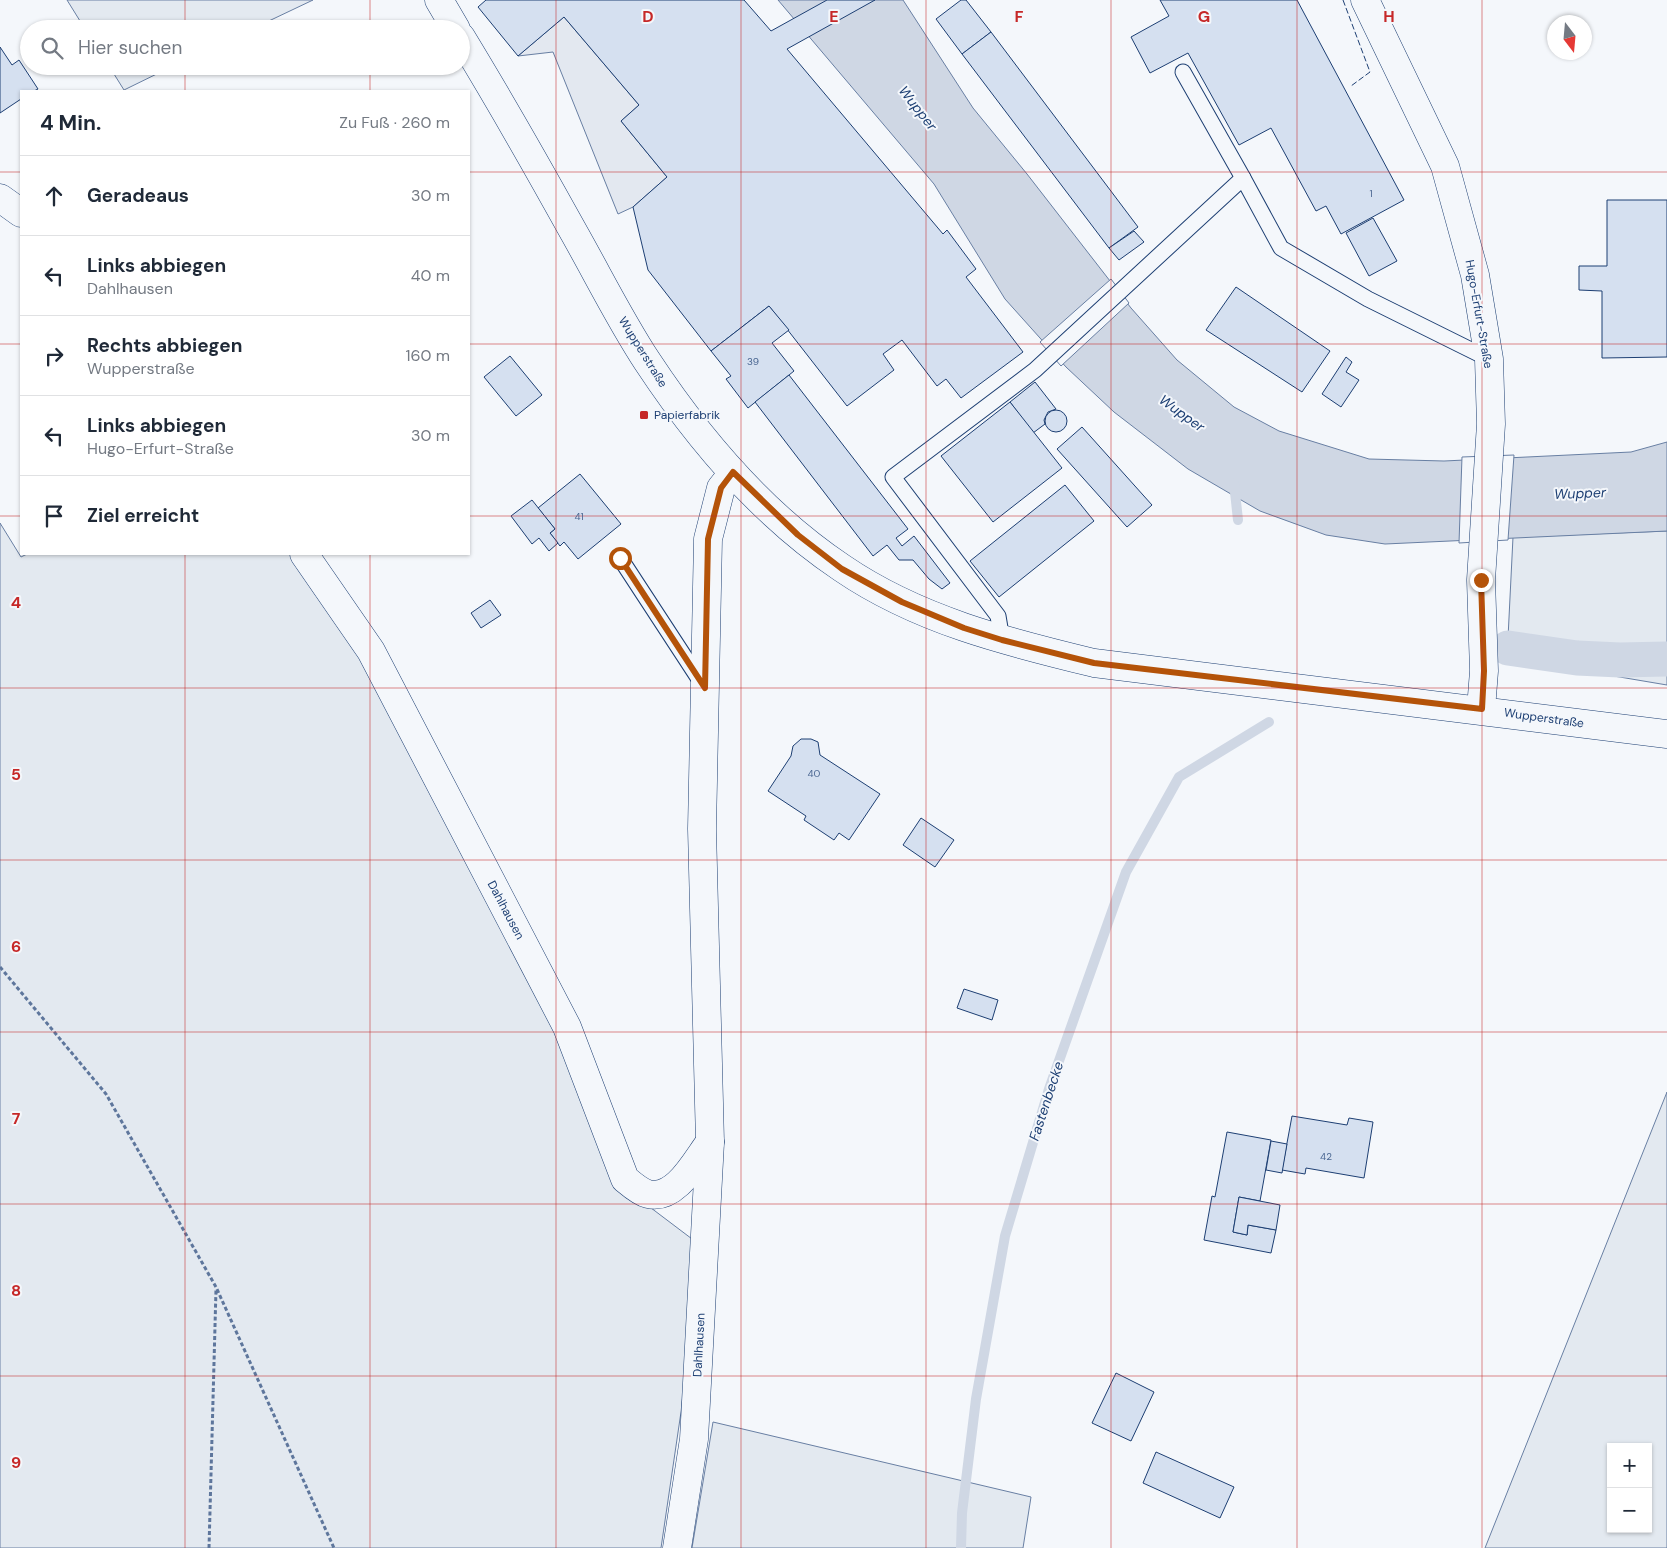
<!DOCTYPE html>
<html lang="de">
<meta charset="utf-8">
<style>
body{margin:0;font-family:"DM Sans",sans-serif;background:#f2f2f3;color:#1f2937}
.controls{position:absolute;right:15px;bottom:15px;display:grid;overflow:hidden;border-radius:0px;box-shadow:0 1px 4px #0004}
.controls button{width:45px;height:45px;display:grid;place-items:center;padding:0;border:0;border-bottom:1px solid #e0e1e3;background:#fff;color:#1f2937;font:25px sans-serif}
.compass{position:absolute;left:1547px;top:15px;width:45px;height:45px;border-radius:50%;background:#fff;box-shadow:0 1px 4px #0004;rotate:164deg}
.stop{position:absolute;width:15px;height:15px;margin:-11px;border:4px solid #b45309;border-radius:50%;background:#fff}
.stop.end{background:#b45309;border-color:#fff;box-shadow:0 1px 5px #0008}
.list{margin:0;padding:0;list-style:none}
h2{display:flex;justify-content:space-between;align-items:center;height:65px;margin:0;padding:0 20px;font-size:21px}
h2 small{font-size:16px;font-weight:400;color:#747a83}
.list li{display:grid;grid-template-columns:32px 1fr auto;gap:15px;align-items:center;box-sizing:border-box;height:80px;padding:0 20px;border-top:1px solid #e0e1e3}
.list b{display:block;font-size:19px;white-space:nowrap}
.list p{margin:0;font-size:16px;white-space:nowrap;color:#747a83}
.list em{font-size:16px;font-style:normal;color:#747a83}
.icon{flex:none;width:28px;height:28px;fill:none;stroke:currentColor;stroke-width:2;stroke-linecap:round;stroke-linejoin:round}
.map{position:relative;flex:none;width:1667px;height:1548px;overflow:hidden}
.search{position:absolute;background:#fff;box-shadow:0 1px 4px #0004;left:20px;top:20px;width:450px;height:55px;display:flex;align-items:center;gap:12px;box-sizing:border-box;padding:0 18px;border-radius:28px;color:#747a83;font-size:19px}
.panel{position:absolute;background:#fff;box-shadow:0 1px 4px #0004;left:20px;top:90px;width:450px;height:465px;border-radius:0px}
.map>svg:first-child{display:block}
.green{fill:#e3e9f0;stroke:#687fa3;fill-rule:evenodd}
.parking{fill:#e3e8f0;stroke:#687fa3}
.water{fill:#cfd7e4;stroke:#687fa3}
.pier{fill:#f4f7fb;stroke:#687fa3}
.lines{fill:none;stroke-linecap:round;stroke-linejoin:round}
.stream{stroke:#cfd7e4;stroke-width:10}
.canal{stroke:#cfd7e4;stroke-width:35}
.building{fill:#d5e0f0;stroke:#1d3f73}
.lane-casing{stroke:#1d3f73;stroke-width:17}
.street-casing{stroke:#1d3f73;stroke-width:29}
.secondary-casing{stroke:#1d3f73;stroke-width:29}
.path{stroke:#5e769c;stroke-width:3;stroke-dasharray:4 2.5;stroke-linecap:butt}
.lane{stroke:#f4f7fb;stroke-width:15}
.street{stroke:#f4f7fb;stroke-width:28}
.secondary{stroke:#f4f7fb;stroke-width:28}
.fence{stroke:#1d3f73;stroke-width:1;stroke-dasharray:6 2.5;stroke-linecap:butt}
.route{stroke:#b45309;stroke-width:6}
.grid{fill:none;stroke:#c62828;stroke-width:1;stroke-opacity:0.55}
.poi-dot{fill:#c62828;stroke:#f4f7fb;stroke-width:2}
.labels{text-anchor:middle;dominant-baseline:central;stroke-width:4;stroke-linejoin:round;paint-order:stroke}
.number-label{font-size:10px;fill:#4b6792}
.street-label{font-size:12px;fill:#1d3f73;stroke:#f4f7fb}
.poi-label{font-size:12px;fill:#1d3f73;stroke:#f4f7fb;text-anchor:start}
.water-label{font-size:14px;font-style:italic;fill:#1d3f73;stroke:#f4f7fb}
.grid-label{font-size:16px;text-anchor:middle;font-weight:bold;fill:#c62828;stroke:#f4f7fb;stroke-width:4;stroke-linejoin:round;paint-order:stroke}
</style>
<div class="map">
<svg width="1667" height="1548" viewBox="0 0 1667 1548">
<rect width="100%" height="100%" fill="#f4f7fb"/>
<g class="green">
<path d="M67 0H313L252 29H85Z"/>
<path d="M109 66H173L124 90Z"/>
<path d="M0 523 21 557 27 554H301L371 658 563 1026 622 1186 700 1245 681 1412 661 1548H0Z"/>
<path d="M1667 531V685L1507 658 1513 537Z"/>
<path d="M1667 1092V1548H1485ZM1611 1447H1648V1529H1611Z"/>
<path d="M713 1422 1031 1497 1023 1548H692Z"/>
</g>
<path class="parking" d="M564 17 639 105 621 121 667 177 633 207 618 214 553 52 518 56Z"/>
<path class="water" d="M778 0H903L973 108 1027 174 1131 308 1177 360 1234 407 1279 431 1369 459 1444 461 1631 452 1667 442V531L1385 544 1326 535 1260 511 1188 469 1114 412 1066 367 1005 299 934 184Z"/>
<g class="pier">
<path d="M1111 279 1129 303 1061 366 1040 342Z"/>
<path d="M1514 455 1508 540 1459 543 1462 457Z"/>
</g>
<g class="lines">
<g class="stream">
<path d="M1234 483 1238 520"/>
<path d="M961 1548 962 1513 976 1399 1005 1236 1049 1089 1126 872 1179 777 1269 722"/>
</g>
<path class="canal" d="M1508 648 1577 658 1620 660 1667 659"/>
</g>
<g class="building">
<path d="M486 0H744L771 31 827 0H875L787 49 943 234 947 230 976 269 966 277 1023 352 961 398 946 379 937 386 902 340 883 354 894 370 847 406 769 306 711 351 648 270 633 207 667 177 621 121 639 105 564 17 518 56 478 7Z"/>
<path d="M961 0H966L991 32 962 54 936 19Z"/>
<path d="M1160 0H1297L1404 200 1341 234 1326 206 1316 211 1271 128 1239 145 1188 53 1150 73 1131 37 1169 16Z"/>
<path d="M991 32 1138 227 1109 248 962 54Z"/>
<path d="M0 47 12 65 19 60 38 89 34 91H21V99L0 113Z"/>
<path d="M1607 200H1667V357L1602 358V291L1579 290V266H1607Z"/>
<path d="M1373 218 1397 261 1369 276 1346 233Z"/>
<path d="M1134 231 1144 242 1119 260 1109 248Z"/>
<path d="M1236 287 1330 351 1302 392 1206 330Z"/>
<path d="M769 306 789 330 772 343 794 371 748 408 726 379 731 376 711 351Z"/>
<path d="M510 356 542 395 516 416 484 377Z"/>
<path d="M1346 357 1352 362 1346 372 1359 380 1341 407 1322 394Z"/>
<path d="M789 375 908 529 896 538 902 546 914 536 950 583 942 589 929 579 913 560H899L887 545 873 556 755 402Z"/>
<path d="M1035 382 1056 409 1048 412 1044 420 1045 424 1033 433 1010 402Z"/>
<path d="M1010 402 1062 468 993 522 941 456Z"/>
<circle cx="1056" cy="421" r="11"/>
<path d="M1082 427 1152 505 1127 527 1057 449Z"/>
<path d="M580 474 621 524 578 559 564 542 560 546 550 533 555 529 538 508Z"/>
<path d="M1065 485 1094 521 999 597 970 561Z"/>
<path d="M532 500 555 529 550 533 558 543 549 551 539 538 532 544 511 516Z"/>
<path d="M490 600 501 615 481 628 471 613Z"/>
<path d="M801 739H811L818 742 820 755 880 794 849 840 839 833 834 840 804 820 806 816 768 791 791 756 793 746Z"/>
<path d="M921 818 954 840 935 867 903 845Z"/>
<path d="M964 989 998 1000 992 1020 957 1008Z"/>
<path d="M1292 1116 1347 1125 1349 1118 1373 1122 1364 1178 1306 1168 1305 1174 1282 1170Z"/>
<path d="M1227 1132 1271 1140 1260 1201 1239 1197 1233 1232 1247 1235 1248 1225 1276 1230 1271 1253 1204 1240 1212 1196 1215 1197Z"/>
<path d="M1271 1141 1287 1144 1282 1173 1266 1170Z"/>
<path d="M1239 1197 1280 1205 1276 1230 1248 1225 1247 1235 1233 1232Z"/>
<path d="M1116 1373 1154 1392 1131 1441 1092 1423Z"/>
<path d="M1156 1452 1234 1487 1220 1518 1143 1483Z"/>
</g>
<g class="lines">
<g class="lane-casing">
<g id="lane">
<path d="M1183 72 1243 178"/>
<path d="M620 558 703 685"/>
<path d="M1002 640 998 616 893 477 1035 370 1243 178 1281 248 1368 299 1489 359"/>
</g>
</g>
<g class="street-casing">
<g id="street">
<path d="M1365 0 1445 166 1475 275 1489 359 1491 424 1481 580 1484 671 1481 709"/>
<path d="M0 198 21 213"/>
<path d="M304 554 371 651 567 1027 625 1179C631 1184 640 1192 648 1194 676 1201 696 1160 710 1142"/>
<path d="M677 1548 694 1439 710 1142 702 829 708 539 721 488 733 473"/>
</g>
</g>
<g class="secondary-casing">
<g id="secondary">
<path d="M439 0 456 29"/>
<path d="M461 37C500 101 537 166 573 231 598 275 620 320 647 361 699 440 763 515 842 568 918 620 1007 642 1094 663L1667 734"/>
</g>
</g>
<g class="path">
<path d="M0 967 106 1094 216 1287 334 1548"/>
<path d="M209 1548 216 1289"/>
</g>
<use href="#lane" class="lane"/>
<use href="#street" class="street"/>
<use href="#secondary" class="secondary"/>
<path class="fence" d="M1343 0 1370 72 1351 86"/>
</g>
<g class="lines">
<path class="route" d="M620 558 705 688 708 539 721 488 733 472 798 535 842 569 902 602 964 628 1002 640 1094 663 1482 709 1484 671 1481 580"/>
</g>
<path class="grid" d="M185 0V29M370 0V29M556 0V1548M741 0V1548M926 0V1548M1111 0V1548M1297 0V1548M1482 0V1548M185 66V91M370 66V91M0 172H21M469 172H1667M0 344H21M469 344H1667M0 516H21M469 516H1667M185 554V1548M370 554V1548M0 688H1667M0 860H1667M0 1032H1667M0 1204H1667M0 1376H1667"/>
<rect class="poi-dot" x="639" y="410" width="10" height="10" rx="2.5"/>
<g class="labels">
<g class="number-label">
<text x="1371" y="193">1</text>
<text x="753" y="361">39</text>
<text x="579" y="516">41</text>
<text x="814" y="773">40</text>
<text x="1326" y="1156">42</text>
</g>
<g class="street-label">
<text transform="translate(1479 314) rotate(80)">Hugo-Erfurt-Straße</text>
<text transform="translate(643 352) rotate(58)">Wupperstraße</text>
<text transform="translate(1544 718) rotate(8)">Wupperstraße</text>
<text transform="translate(506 910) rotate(62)">Dahlhausen</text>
<text transform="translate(699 1345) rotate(-87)">Dahlhausen</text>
</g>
<g class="poi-label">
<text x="654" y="415">Papierfabrik</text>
</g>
<g class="water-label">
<text transform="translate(918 108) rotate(52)">Wupper</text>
<text transform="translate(1182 413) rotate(36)">Wupper</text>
<text transform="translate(1580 493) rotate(-2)">Wupper</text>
<text transform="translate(1046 1101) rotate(-72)">Fastenbecke</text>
</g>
</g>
<g class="grid-label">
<text x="648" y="22">D</text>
<text x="834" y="22">E</text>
<text x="1019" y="22">F</text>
<text x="1204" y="22">G</text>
<text x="1389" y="22">H</text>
<text x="16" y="608">4</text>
<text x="16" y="780">5</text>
<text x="16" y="952">6</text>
<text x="16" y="1124">7</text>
<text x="16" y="1296">8</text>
<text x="16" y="1468">9</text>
</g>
</svg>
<div class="controls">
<button>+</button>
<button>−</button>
</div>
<svg class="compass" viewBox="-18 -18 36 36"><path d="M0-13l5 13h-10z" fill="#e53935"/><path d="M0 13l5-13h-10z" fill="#747a83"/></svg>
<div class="stop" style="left:620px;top:558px"></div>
<div class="stop end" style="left:1481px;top:580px"></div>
<div class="search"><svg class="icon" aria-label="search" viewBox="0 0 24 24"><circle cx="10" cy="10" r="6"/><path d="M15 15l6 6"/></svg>Hier suchen</div>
<section class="panel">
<h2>4 Min.<small>Zu Fuß · 260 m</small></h2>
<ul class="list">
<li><svg class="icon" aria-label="ahead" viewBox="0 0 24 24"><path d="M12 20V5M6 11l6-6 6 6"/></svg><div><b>Geradeaus</b></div><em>30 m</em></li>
<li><svg class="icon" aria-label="left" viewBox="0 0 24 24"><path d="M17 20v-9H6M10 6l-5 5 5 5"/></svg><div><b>Links abbiegen</b><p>Dahlhausen</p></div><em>40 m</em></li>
<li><svg class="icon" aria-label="right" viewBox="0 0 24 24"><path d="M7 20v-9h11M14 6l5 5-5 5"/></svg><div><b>Rechts abbiegen</b><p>Wupperstraße</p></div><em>160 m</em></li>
<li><svg class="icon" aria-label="left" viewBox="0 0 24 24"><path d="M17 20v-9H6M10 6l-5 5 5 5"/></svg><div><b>Links abbiegen</b><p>Hugo-Erfurt-Straße</p></div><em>30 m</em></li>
<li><svg class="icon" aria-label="arrive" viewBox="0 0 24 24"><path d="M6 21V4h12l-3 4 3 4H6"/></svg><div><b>Ziel erreicht</b></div></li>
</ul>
</section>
</div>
